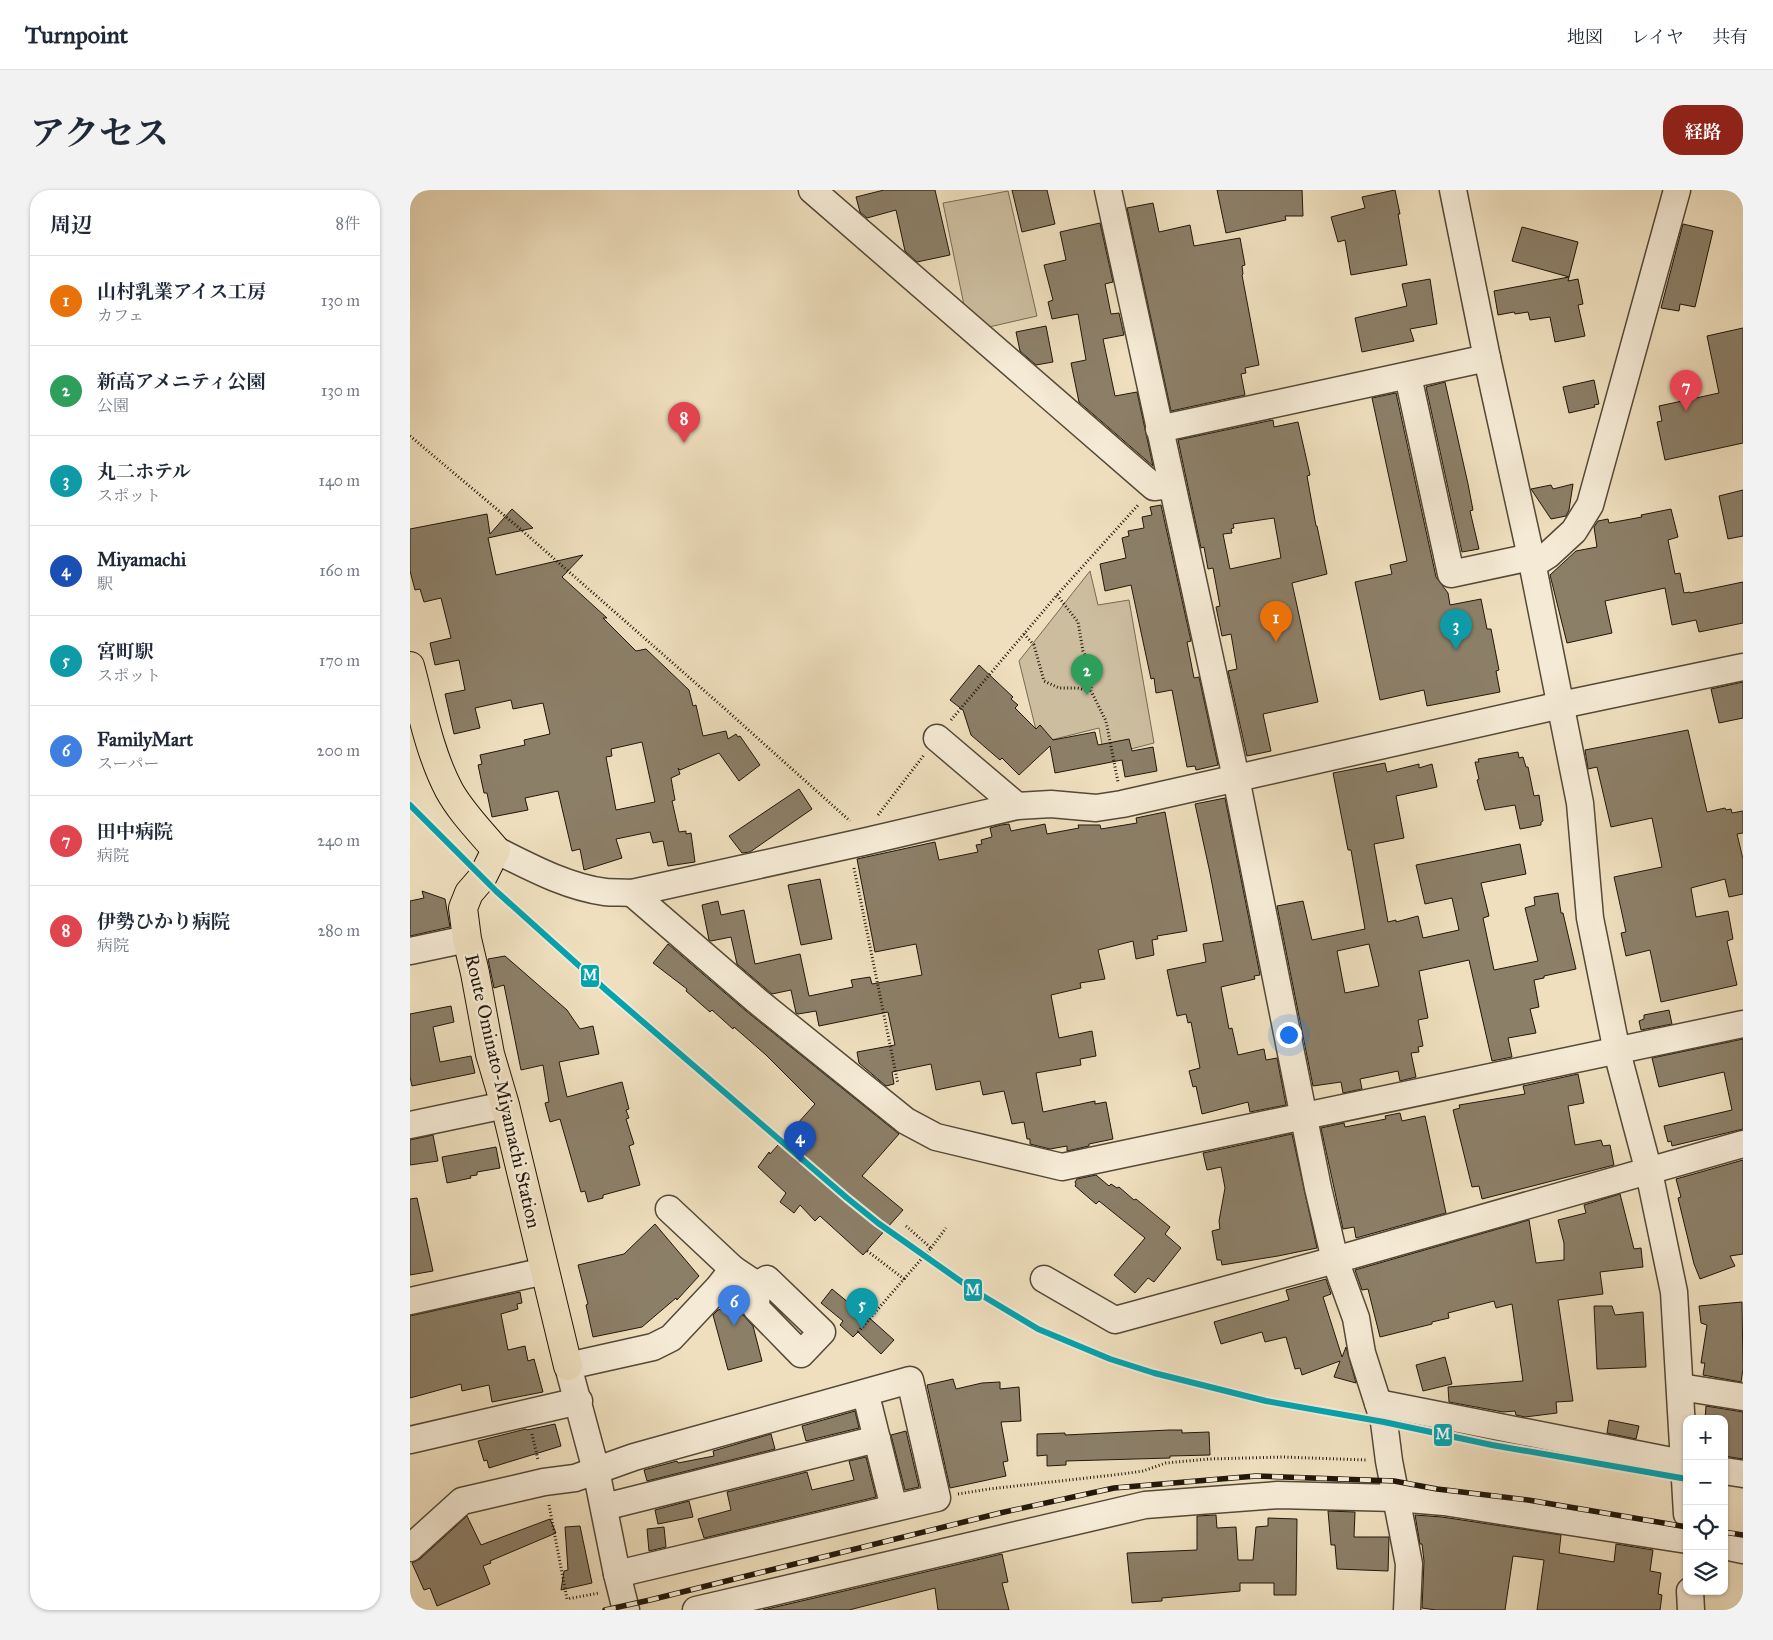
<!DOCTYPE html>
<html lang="ja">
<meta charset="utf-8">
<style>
body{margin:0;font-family:"IM FELL Great Primer","Noto Serif JP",serif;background:#f2f2f3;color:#1f2937}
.controls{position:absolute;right:15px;bottom:15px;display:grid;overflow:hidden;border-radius:10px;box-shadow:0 1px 4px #0004}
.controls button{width:45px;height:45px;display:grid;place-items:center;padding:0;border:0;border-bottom:1px solid #e0e1e3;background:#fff;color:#1f2937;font:25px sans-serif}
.you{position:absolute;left:878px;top:844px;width:18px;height:18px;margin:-12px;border:4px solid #fff;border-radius:50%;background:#1a73e8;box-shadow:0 0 0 8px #1a73e833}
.badge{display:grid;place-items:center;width:32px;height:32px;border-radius:50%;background:#8f2418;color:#fff;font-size:16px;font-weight:700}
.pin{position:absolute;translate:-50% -41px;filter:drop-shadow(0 1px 2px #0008)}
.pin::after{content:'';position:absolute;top:26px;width:18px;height:15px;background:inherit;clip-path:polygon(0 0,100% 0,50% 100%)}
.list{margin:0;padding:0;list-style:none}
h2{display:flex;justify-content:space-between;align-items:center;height:65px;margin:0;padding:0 20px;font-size:21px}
h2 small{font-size:16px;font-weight:400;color:#747a83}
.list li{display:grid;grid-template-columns:32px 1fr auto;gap:15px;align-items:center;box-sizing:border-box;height:90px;padding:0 20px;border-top:1px solid #e0e1e3}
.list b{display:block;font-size:19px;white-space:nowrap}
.list p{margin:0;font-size:16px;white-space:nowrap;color:#747a83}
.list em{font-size:16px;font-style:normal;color:#747a83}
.icon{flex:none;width:28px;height:28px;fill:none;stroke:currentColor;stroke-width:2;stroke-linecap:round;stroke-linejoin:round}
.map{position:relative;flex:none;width:1333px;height:1420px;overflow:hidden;border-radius:20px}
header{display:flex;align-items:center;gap:30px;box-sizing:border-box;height:70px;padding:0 25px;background:#fff;border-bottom:1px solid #e0e1e3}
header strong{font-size:24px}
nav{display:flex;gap:28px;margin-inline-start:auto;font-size:18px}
.intro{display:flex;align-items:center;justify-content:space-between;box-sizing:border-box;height:120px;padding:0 30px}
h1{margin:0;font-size:35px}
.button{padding:12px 22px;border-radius:20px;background:#8f2418;color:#fff;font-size:18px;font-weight:700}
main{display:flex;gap:30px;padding:0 30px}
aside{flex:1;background:#fff;border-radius:20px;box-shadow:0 1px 4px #0004}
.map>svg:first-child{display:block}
.green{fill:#ccbd9f;stroke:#766a54}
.building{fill:#8c7f68;stroke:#21170a;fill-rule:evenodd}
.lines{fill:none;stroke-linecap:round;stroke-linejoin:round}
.minor-casing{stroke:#544937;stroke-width:29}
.major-casing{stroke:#21170a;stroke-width:30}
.path{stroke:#21170a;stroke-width:3;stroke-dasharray:1 2.5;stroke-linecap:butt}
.minor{stroke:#f5ead5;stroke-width:26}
.major{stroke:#efdfbe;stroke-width:28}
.rail-casing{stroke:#21170a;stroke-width:5.5}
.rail{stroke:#f5ead5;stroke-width:4;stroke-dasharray:11;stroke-linecap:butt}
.rail-1-casing{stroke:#f5ead5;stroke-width:10}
.rail-1{stroke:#03a3af;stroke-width:6}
.labels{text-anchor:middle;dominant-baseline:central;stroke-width:5;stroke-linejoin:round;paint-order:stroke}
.street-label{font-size:19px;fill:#21170a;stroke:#f5ead5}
.line-badge{stroke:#f5ead5;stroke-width:2}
.badge-label{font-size:14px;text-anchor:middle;font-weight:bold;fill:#fff}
</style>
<header>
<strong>Turnpoint</strong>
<nav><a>地図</a><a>レイヤ</a><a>共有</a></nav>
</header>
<div class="intro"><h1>アクセス</h1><a class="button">経路</a></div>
<main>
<aside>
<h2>周辺<small>8件</small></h2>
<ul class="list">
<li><span class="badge" style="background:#e8710a">1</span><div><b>山村乳業アイス工房</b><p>カフェ</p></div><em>130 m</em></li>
<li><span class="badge" style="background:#2e9e5b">2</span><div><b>新高アメニティ公園</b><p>公園</p></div><em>130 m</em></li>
<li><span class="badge" style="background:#0f9aa8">3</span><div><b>丸二ホテル</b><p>スポット</p></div><em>140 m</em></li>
<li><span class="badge" style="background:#1a4fb4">4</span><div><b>Miyamachi</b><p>駅</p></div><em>160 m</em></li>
<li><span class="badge" style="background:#0f9aa8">5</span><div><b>宮町駅</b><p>スポット</p></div><em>170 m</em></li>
<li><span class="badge" style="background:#3f7fe0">6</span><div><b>FamilyMart</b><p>スーパー</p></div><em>200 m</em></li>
<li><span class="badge" style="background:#e0444e">7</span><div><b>田中病院</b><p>病院</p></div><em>240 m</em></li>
<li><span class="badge" style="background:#e0444e">8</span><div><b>伊勢ひかり病院</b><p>病院</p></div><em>280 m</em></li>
</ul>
</aside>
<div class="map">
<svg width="1333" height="1420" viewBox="0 0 1333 1420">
<rect width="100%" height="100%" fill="#efdfbe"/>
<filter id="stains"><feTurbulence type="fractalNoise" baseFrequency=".004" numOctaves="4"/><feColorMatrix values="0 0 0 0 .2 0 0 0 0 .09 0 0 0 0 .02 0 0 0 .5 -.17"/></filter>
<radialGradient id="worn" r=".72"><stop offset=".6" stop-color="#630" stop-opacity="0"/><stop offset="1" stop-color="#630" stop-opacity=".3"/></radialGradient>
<g class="green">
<path d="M598 1 627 126 579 137 554 115 533 13Z"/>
<path d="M680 381 688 415 719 410 744 553 694 566 689 538 637 551 627 544 609 471Z"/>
</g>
<g class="building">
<path d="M474 0H525L540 65 507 72 495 61 486 20 457 28 450 22 446 7Z"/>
<path d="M602 0H637L645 34 612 42Z"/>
<path d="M807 0H892L893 26H875L876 30 816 43Z"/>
<path d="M985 0 990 24H988L997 75 941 85 935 50 928 52 921 27 955 18 952 7Z"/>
<path d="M743 13 749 42 780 35 784 56 830 48 835 75 832 76 833 84 832 85 849 175 835 178 836 183 831 184 835 205 761 221 717 18Z"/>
<path d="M690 33 703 92 695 94 701 124 709 123 714 145 693 149 705 206 727 202 743 276 669 212 661 173 676 170 668 124 642 129 638 112 643 110 634 75 656 70 650 42Z"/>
<path d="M1273 34 1303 41 1285 117 1270 114 1269 121 1251 118Z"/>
<path d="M1112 37 1168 52 1159 87 1102 71Z"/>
<path d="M1159 87 1158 91 1168 89 1173 114 1168 115 1175 146 1145 152 1140 127 1120 130 1118 122 1105 124 1104 122 1088 125 1084 101Z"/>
<path d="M1020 89 1027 134 1000 139 1004 151 952 162 945 128 997 116 992 94Z"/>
<path d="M636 136 643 172 626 175 610 161 606 142Z"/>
<path d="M1333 138V253L1255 270 1247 232 1252 231 1249 216 1309 203 1297 146Z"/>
<path d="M1184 190 1189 214 1184 215 1185 217 1159 223 1153 197Z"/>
<path d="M1035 192 1058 294 1063 320 1060 321 1069 359 1052 362 1016 197Z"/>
<path d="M986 203 1026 387 1038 403 1040 415 1071 409 1077 439H1081L1089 480 1086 481 1090 502 1017 516 1014 500 970 510 945 392 982 384 980 375 997 371 962 208Z"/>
<path d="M863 230 864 237 888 232 900 285 897 286 906 336H907L917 384 882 393 908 512 853 524 861 561 837 566 818 481 827 479 821 444 812 446 806 417 810 416 803 378 798 379 794 357 791 358 768 250ZM864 328 871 368 820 379 813 344 822 343 821 339 824 338 823 334Z"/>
<path d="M1163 294 1159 320 1156 326 1141 329 1121 299 1141 295 1143 299Z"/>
<path d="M1333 300V346L1318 349 1309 306Z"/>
<path d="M751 315 781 451 777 452 784 488 789 487 808 575 786 580 785 576 777 577 762 500 746 503 744 488 741 489 721 395 695 401 690 374 716 368 712 348 719 346 718 341 734 338 732 327 742 325 740 317Z"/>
<path d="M102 319 123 338 78 348 86 385 173 365 152 387 197 428H193L226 461 236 459 279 500 283 516 286 515 293 546 316 541 318 549 326 544 328 547 330 546 350 575 329 591 309 563 270 580 268 578 270 584 261 588 265 610 262 611 269 642 276 641V644L281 643 285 672 258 676 253 651 243 653 240 642 206 649 212 668 174 680 170 659 162 661 148 601 115 608 118 620 82 627 77 603H74L68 575 72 574 70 565 115 555 114 550 140 544 133 513 103 519 101 510 65 518 70 538 44 544 35 504 55 500 49 470 25 475 20 453 41 448 31 408 14 412 10 399 5 400 0 381V339L77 324 80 344ZM232 552 245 612 206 620 196 567 202 566 201 559Z"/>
<path d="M1261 319 1268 347 1258 350 1265 384 1270 383 1274 403 1280 402V403L1333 392V433L1289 442 1286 430 1262 435 1255 398 1195 411 1202 443 1157 453 1140 385 1166 361 1187 357 1184 337 1188 331 1198 329 1199 333 1232 327 1231 325Z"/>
<path d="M569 475 603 507 601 509 608 515 605 518 626 539 630 535 643 550 685 542 688 555 719 549 722 561 743 557 747 581 715 587 712 570 645 583 640 556 609 585 592 568 590 570 561 545 553 520 540 510Z"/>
<path d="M1333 492V528L1309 533 1301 499Z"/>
<path d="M1278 540 1297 622 1315 618 1316 620 1321 619 1322 623 1333 621V643L1327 644 1333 669V704L1319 707 1315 689 1281 698 1286 727 1318 721 1323 749 1317 751 1327 795 1251 812 1240 760 1216 766 1211 743 1216 742 1204 687 1252 677 1242 628 1201 637 1187 577 1178 579 1175 560Z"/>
<path d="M1108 562 1109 568 1113 567 1116 577H1118L1124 606 1129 605 1133 631 1131 632V635L1110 639 1105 615 1075 620 1067 590 1069 589 1065 572H1069L1068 569Z"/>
<path d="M975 573 977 582 1009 574V578L1022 574 1027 597 986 606 994 648 964 654 978 732 986 730V732L1008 726 1013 748 1049 740 1042 708 1015 714 1006 675 1110 654 1116 684 1071 693 1079 726 1073 728 1084 780 1128 771 1115 718 1125 715 1124 707 1148 703 1151 723H1153L1166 779 1134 786V788L1124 790 1129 817 1120 819 1126 843 1098 848 1102 867 1082 871 1059 770 1009 781 1018 828 1008 830 1013 856 1008 857 1009 862 1001 863 1006 887 990 891 988 881 950 889 952 899 933 903 931 892 903 896 867 716 893 711 902 750 955 739 941 660H938L923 583ZM959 754 969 796 935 803 927 761Z"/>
<path d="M389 599 402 619 340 662 332 663 319 646Z"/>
<path d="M815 608 850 785 844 786 845 789 811 797 819 839 822 838 828 865 854 859 856 870 867 868 876 915 840 922 838 912 792 924 786 896 783 897 779 881 790 878 781 832 778 833 776 824 767 826 757 780 796 772 793 754 813 751 800 683 785 614Z"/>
<path d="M755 622 777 741 747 746 748 749 742 750 744 765 726 769 723 751 688 760 695 789 670 793 671 798 641 805 649 848 682 841 686 866 670 869 671 875 626 883 633 922 685 911V914L696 912 703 949 679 954V956L657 961V956L640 959 620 954V949H617L614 932 602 934 594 901 573 905 570 891 526 900 521 874 482 882 484 894 476 896 449 873 447 862 485 855 478 822 409 836 406 821 388 824 386 823 381 800 362 804 327 774 321 747 301 751 299 750 292 715 308 711 311 725 334 720 345 774 390 764 399 806 443 797 441 790 460 787 462 794 512 785 506 754 465 762 447 669 525 652 529 670 568 662 566 655 572 654 571 650 582 647 580 638 591 635 599 634 601 641 635 634 637 644 669 638 668 635H690L691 639 727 633 726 628Z"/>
<path d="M410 689 422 749 391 755 378 695Z"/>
<path d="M12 701 35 709 40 737 0 746V711L14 708Z"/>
<path d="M258 754 336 821 489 944 452 986 493 1020 453 1065 410 1026 405 1031 390 1015 384 1023 370 1012 376 1003 348 977 359 962 360 964 405 914 356 865 324 837 323 839 302 820 300 822 276 801 277 799 243 773Z"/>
<path d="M95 766 157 820 170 839 183 836 189 864 149 872 157 907 212 892 219 919 216 920 219 928 216 929 224 954 219 956 230 995 193 1005V1008L178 1012 175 1001 171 1002 150 929 140 932 135 913 139 912 133 875 111 880 94 795 84 798 78 769Z"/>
<path d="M41 816 44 832 23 837 30 872 61 866 65 883 2 896 0 887V824Z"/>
<path d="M1259 820 1262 834 1231 840 1229 831 1234 829V825Z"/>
<path d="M1333 849V939L1262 956 1261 951 1258 952 1254 936 1322 920 1314 882 1249 897 1242 868Z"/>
<path d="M1168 884 1174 913 1158 916 1165 955 1191 950 1193 956 1200 955 1204 975 1072 1009 1069 996 1062 997 1043 920 1050 918 1049 915 1115 904 1113 896Z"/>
<path d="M990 923 992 931 1015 926 1036 1023 946 1048 944 1037 933 1039 911 938 934 933 935 937 976 929 975 926Z"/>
<path d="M882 944 907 1058 868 1066 812 1075 811 1070H807L802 1041 810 1039 809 1031 815 998 811 977 797 980 793 963Z"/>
<path d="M23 945 28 971 0 975V950Z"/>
<path d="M86 957 90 978 67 982V985L60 986 61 988 37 993 32 967Z"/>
<path d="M1333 970V1064L1320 1066 1325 1076 1290 1089 1284 1074 1268 1008 1271 1007 1266 989Z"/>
<path d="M686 985 699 996 701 994 707 998 709 997 724 1010 726 1009 760 1037 755 1044 771 1058 744 1092 738 1088 725 1103 704 1085 735 1048 689 1011 686 1014 665 996 666 994 665 992 667 989Z"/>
<path d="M1210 1004 1224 1059 1231 1058 1233 1077 1190 1082 1193 1104 1148 1110 1163 1211 1146 1212 1147 1223 1115 1227 1106 1225 1105 1221 1093 1222 1039 1212 1038 1197 1113 1191 1102 1114 1086 1118 1084 1111 1038 1123 1039 1128 1022 1132V1134L970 1147 958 1099 952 1100 945 1080 1119 1030 1126 1073 1154 1070V1053L1148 1030 1176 1023 1174 1015Z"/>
<path d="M7 1008 23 1081 0 1085V1009Z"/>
<path d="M245 1034 289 1086 267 1110 266 1108 232 1137 183 1147 176 1115 178 1114 168 1075 214 1064Z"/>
<path d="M916 1089 921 1104 913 1107 932 1167 936 1157 946 1193 924 1187 930 1171 892 1185 890 1178 885 1179 876 1147 855 1152 852 1142 811 1154 804 1132 879 1110 876 1100Z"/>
<path d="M422 1099 445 1118 446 1116 484 1150 471 1164 448 1142 443 1147 430 1135 433 1131 411 1113Z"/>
<path d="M110 1102 112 1113 107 1114 108 1119 91 1124 98 1160 115 1156 118 1171 124 1169 133 1202 82 1212 79 1195 52 1201 51 1194 0 1208V1126Z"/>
<path d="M1332 1112 1333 1179 1331 1192 1293 1185 1295 1173H1291L1297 1135 1291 1133 1289 1116Z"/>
<path d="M331 1114 332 1124 343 1136 352 1171 318 1180 303 1125 308 1120Z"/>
<path d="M1184 1116H1202L1205 1125 1233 1122 1236 1177 1187 1179Z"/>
<path d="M1035 1167 1042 1194 1013 1201 1006 1175Z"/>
<path d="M543 1189 546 1199 572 1193 590 1192V1199L609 1197 611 1231 591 1232 598 1271 593 1272 596 1286 540 1298 517 1195Z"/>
<path d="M1296 1216 1333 1222V1269L1314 1266V1229H1295Z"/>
<path d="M445 1221 449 1238 396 1251 392 1236Z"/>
<path d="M1199 1230 1229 1236 1226 1249 1197 1243Z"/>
<path d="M145 1234 151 1256 79 1278 77 1270 74 1271 68 1251 116 1239 117 1240Z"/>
<path d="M759 1240H772V1243L799 1242 800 1265 760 1266V1268L656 1271V1275L637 1276V1265L627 1266V1244L655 1243V1245Z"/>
<path d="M496 1241 509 1297 495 1300 481 1245Z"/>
<path d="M361 1244 365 1259 237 1291 234 1280 267 1271 268 1273 304 1266 303 1261Z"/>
<path d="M456 1267 466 1307 294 1348 288 1329 321 1320 317 1302 397 1282 402 1300 444 1290 439 1271Z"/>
<path d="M279 1311 283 1327 248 1334 245 1320Z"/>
<path d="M918 1321 945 1322 944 1347H979L978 1381 927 1379 925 1355H921Z"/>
<path d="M806 1325 807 1338 826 1337 828 1370H843L846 1337 858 1336V1328L887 1329 886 1405H864V1393H830V1401L752 1408V1411L722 1413 717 1363 787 1360V1326Z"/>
<path d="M1005 1325 1032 1327 1151 1345 1149 1363 1204 1372 1206 1354 1243 1360 1240 1381 1251 1383 1248 1404 1252 1405 1250 1420H1127L1134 1370 1103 1366 1095 1420H1026L1012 1418 1014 1371 1012 1354H1010Z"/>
<path d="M57 1326 71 1355 140 1329 146 1343 80 1371 81 1373 73 1376 80 1394 27 1416 20 1398 14 1400 2 1373 10 1369Z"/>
<path d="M170 1336 182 1393 151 1400 154 1381 158 1380 155 1337Z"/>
<path d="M254 1337 256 1357 239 1361 237 1339Z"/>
<path d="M592 1364 598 1392 592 1393 599 1420H528L525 1398 439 1420H353Z"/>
</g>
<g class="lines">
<g class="minor-casing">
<g id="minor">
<path d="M402 0 744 297 761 295"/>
<path d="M698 0 826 588 908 998 925 1070 946 1128 952 1163 974 1232 979 1271 999 1374 997 1420"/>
<path d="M1043 0 1077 168 1121 367 1170 613 1180 728 1207 862 1239 982 1264 1102 1277 1324"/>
<path d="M998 186 1041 384 1121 367"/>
<path d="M749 239 1077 168"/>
<path d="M1122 375 1138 365 1164 341 1180 315 1267 0"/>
<path d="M527 548 607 616"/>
<path d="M86 660C120 677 157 697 195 702 204 703 213 702 222 703L453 652 607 616 641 614 686 618 712 614 1151 515 1333 477"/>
<path d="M222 703 346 810 496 931 526 947 652 977 1333 834"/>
<path d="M0 761 57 749"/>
<path d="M0 935 95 915"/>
<path d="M259 1019 323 1079"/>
<path d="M634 1089 705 1130 925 1070 1333 954"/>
<path d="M0 1111 135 1081"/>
<path d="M1270 1197 1333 1207"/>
<path d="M968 1213 1277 1274"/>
<path d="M459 1217 484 1318"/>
<path d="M0 1250 169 1211"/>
<path d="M1314 1281 1333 1284"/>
<path d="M194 1317 467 1249"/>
<path d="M1314 1356 1333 1360"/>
<path d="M0 1358 52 1311 134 1292 165 1288 224 1267 500 1190 527 1308 207 1384"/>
<path d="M1280 1401 1281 1420"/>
<path d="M216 1420 207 1384 186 1280 158 1176 243 1157 261 1148 308 1098 323 1079 347 1095 357 1089 412 1142 391 1164 346 1118 347 1095"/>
<path d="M286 1420 735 1315 868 1305 986 1308 1034 1312 1277 1350"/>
</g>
</g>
<g class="major-casing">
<path id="major" d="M0 476C11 517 19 562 39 600 51 622 70 641 86 660L72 688 59 703 53 718 57 749 65 783 80 864 95 915 158 1176"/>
</g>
<g class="path">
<path d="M0 246 108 337 314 518 440 631"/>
<path d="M647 405 668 432 673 461 681 477V501L696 531 708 592"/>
<path d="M614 444 624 455 634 491 649 498H667L681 501"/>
<path d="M541 530 647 405 729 314"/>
<path d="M468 625 514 565"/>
<path d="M444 678 488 894"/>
<path d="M521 1058 536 1038"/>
<path d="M494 1089 521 1058 496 1036"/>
<path d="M448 1142 494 1089 456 1060"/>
<path d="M122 1244 128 1270"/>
<path d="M548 1304 579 1299 712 1284 733 1281 756 1273 799 1269 873 1267 956 1270"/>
<path d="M139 1315 157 1409 189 1403"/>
</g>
<use href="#minor" class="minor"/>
<use href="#major" class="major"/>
<g class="rail-casing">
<g id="rail">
<path d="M1314 1342 1333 1345"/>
<path d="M195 1420 240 1410 590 1323 704 1298 846 1286 984 1291 1027 1299 1118 1310 1277 1337"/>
</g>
</g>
<use href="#rail" class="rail"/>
<g class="rail-1-casing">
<path id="rail-1" d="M0 615 86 701 196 800 437 1008 468 1033 563 1100 628 1139 700 1169 744 1183 856 1211 974 1232 1082 1255 1277 1289"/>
</g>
<use href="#rail-1" class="rail-1"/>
</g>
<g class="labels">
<g class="street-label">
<text transform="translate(93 901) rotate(77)">Route Ominato-Miyamachi Station</text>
</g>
</g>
<g class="line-badge">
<rect x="170" y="774" width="20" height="24" rx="5" fill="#03a3af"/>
<rect x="553" y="1088" width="20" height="24" rx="5" fill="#03a3af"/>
<rect x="1023" y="1233" width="20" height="24" rx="5" fill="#03a3af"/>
</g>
<g class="badge-label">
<text x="180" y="790">M</text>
<text x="563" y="1105">M</text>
<text x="1033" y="1249">M</text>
</g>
<rect width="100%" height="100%" filter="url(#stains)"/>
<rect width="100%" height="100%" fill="url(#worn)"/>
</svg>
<div class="controls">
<button>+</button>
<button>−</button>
<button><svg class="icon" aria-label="locate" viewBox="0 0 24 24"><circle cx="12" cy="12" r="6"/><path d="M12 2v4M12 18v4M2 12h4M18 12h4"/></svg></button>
<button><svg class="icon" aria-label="layers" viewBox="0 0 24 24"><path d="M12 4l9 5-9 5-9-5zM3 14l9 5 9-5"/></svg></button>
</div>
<div class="you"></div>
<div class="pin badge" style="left:866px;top:452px;background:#e8710a">1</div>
<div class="pin badge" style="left:677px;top:505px;background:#2e9e5b">2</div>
<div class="pin badge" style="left:1046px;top:460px;background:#0f9aa8">3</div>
<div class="pin badge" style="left:390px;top:972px;background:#1a4fb4">4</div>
<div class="pin badge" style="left:452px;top:1139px;background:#0f9aa8">5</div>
<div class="pin badge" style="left:324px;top:1136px;background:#3f7fe0">6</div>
<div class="pin badge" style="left:1276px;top:221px;background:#e0444e">7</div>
<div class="pin badge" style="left:274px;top:253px;background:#e0444e">8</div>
</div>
</main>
